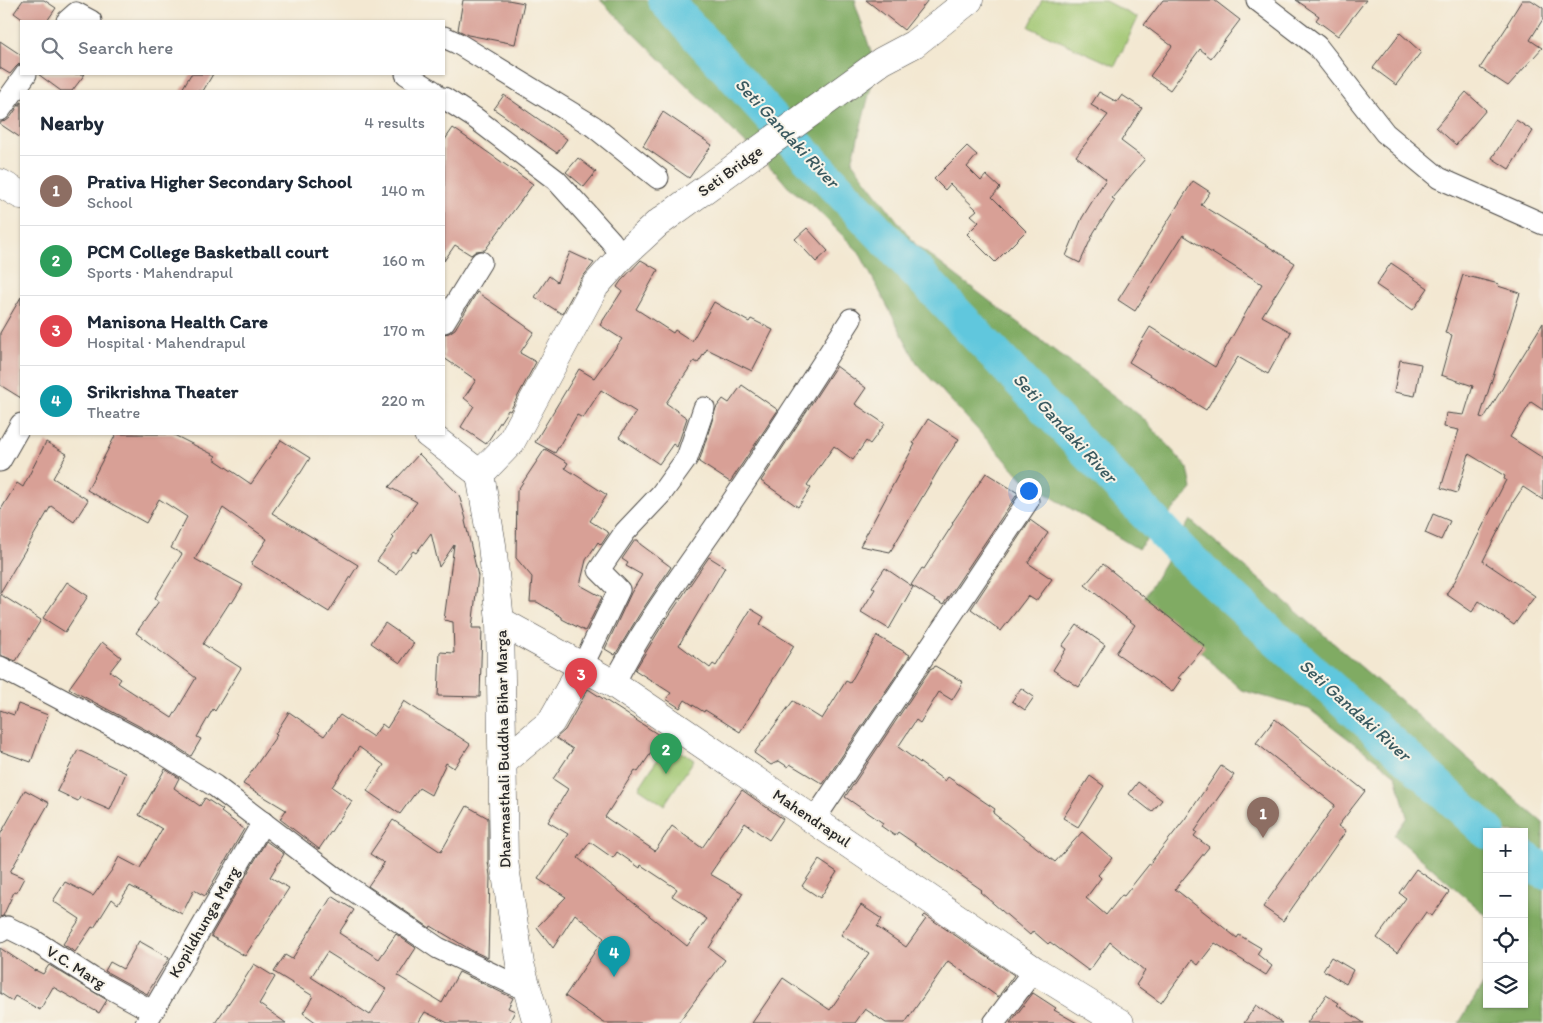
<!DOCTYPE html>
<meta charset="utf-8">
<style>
body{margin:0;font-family:Itim,sans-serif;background:#f2f2f3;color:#1f2937}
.controls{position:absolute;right:15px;bottom:15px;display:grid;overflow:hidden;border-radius:0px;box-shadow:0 1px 4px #0004}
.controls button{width:45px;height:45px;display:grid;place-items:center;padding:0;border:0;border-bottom:1px solid #e0e1e3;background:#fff;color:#1f2937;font:25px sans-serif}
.you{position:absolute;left:1028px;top:490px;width:18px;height:18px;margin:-12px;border:4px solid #fff;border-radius:50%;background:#1a73e8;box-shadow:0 0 0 8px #1a73e833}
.badge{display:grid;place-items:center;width:32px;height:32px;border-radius:50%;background:#7c3aed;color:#fff;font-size:16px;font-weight:700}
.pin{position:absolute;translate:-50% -41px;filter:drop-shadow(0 1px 2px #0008)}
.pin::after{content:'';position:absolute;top:26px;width:18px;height:15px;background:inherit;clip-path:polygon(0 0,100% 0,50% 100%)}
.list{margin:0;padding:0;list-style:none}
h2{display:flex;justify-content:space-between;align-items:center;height:65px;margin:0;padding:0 20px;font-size:21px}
h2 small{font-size:16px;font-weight:400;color:#747a83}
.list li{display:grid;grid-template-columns:32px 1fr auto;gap:15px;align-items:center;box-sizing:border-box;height:70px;padding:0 20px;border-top:1px solid #e0e1e3}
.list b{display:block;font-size:19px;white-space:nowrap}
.list p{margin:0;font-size:16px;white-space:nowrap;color:#747a83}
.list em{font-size:16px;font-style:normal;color:#747a83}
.icon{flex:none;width:28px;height:28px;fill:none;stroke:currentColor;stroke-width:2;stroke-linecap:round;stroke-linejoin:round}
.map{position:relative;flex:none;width:1543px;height:1023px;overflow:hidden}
.search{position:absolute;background:#fff;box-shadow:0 1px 4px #0004;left:20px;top:20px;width:425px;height:55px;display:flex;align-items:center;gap:12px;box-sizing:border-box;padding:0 18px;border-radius:0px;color:#747a83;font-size:19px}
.panel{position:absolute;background:#fff;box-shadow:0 1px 4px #0004;left:20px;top:90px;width:425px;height:345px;border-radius:0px}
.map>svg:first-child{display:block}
.green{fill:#a0c671;stroke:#66784e}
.forest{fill:#80ab63;stroke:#566b47}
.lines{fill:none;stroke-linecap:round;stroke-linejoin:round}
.river{stroke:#60c7dd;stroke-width:35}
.building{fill:#d8a096;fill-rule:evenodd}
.minor-casing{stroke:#494744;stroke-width:23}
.major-casing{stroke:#494744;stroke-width:29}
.minor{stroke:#fff;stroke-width:21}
.major{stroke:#fff;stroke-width:28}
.labels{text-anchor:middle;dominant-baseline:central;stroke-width:4;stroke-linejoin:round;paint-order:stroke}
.street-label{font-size:16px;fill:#2b2b2b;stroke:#f7f3e8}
.water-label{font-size:18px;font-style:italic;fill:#3b5a60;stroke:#f7f3e8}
</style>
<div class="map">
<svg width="1543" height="1023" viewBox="0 0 1543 1023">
<rect width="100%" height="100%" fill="#f7f3e8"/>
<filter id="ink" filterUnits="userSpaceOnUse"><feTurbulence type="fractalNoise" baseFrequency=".02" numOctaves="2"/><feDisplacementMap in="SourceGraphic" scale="10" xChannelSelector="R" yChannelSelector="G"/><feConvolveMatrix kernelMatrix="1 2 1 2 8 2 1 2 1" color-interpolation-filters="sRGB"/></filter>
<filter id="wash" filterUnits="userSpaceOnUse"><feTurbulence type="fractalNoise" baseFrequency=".0096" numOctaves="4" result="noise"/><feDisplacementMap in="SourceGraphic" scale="20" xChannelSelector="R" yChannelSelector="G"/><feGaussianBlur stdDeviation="1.12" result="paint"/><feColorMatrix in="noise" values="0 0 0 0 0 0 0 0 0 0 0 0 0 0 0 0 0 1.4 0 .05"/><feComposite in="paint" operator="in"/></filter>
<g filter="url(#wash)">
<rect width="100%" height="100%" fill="#f3e8d2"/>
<g class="green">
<path d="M1042 0H1103L1138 18 1115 66 1029 27Z"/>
<path d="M668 743 694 760 664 805 639 788Z"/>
</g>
<g class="forest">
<path d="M600 0H856L855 3 876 67 852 162 916 245 1143 418 1188 468 1192 489 1138 549 1025 481 918 365 859 252 812 205 788 187 778 175Z"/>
<path d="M1190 520 1543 823V1023H1459L1487 978V1004H1524V832H1487V916L1394 835 1407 817 1396 775 1309 709 1241 690 1144 598Z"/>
</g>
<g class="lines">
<g class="river">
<path d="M665 0 792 140 1184 554 1488 832"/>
<path d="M1524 858 1543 871"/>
</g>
</g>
<g id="blocks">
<g class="building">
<path d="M23 0H44L56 8 47 21H25L14 13Z"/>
<path d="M463 0H508L524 3 515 44 468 35 458 30Z"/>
<path d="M866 0H928L904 30Z"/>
<path d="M1163 0H1214L1240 20 1211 58 1200 49 1170 90 1150 76 1172 46 1144 25Z"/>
<path d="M1296 0H1366L1338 36 1316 20 1319 16Z"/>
<path d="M1522 0H1531L1543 8V19L1530 40 1542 48 1508 86 1480 68 1508 25 1507 24Z"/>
<path d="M1400 33 1421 52 1396 85 1373 68Z"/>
<path d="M0 41 21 55V62L16 67 10 74 0 68Z"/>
<path d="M38 74H85L72 91H61Z"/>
<path d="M191 74H213L203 91H181Z"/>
<path d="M1099 92 1117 102 1122 95 1142 108 1121 141 1145 159 1112 198 1115 200 1094 232 1080 263 1066 256 1082 218 1106 179 1076 156 1108 115 1091 105Z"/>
<path d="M1466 92 1486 110 1456 145 1436 127Z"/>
<path d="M504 95 567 139 557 153 494 109Z"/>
<path d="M21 102V138L0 124 1 122 6 121 10 118Z"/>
<path d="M663 112 712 145 689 178 643 146Z"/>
<path d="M1516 120 1533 131 1509 169 1492 158Z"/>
<path d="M453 128 533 184 485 250 476 251 471 255 455 245 444 261V141Z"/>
<path d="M967 146 977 155 967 167 981 181 986 175 1000 188 992 197 1026 231 995 262 967 234 979 222 971 215 977 210 950 184 945 190 934 179Z"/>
<path d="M578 158 596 172 584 187 566 172Z"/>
<path d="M1193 181 1210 192 1201 205 1295 263 1262 316 1291 332 1268 374 1238 357 1206 410 1129 362 1150 327 1215 367 1262 284 1183 235 1135 311 1118 300Z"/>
<path d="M807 228 828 251 816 262 795 239Z"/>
<path d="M570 252 594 263 581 279 562 314 535 297 549 276 557 282Z"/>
<path d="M641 260 658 270 636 309 673 333 675 330 692 341 714 302 749 322 751 319 773 330 752 371 707 349 698 363 694 361 666 403 687 418 677 447 673 444 659 464 619 437 636 412 601 390 583 418 577 415 555 453 535 442 579 369 594 378 622 339 600 325 622 291 617 287 621 281Z"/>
<path d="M1391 263 1428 288 1413 310 1376 285Z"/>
<path d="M1463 275 1499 284 1498 286 1520 293 1480 417 1484 418 1543 323V410L1531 402 1510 437 1543 458V500L1523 487 1513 502 1483 561 1535 596 1514 625 1479 601 1472 612 1446 594 1455 581 1506 480 1504 479 1505 476 1469 454 1457 493 1441 488 1459 430 1444 427 1446 413 1464 415 1473 386 1441 375 1452 335 1445 333Z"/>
<path d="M477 292 534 332 520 353 536 362 510 411 508 410 486 444 461 427 474 406 464 398 476 380 444 358V334L449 333 455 329Z"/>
<path d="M21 297V398L0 385V333Z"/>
<path d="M1400 360 1421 364 1415 396 1394 392Z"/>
<path d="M836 366 866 388 855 404 885 424 870 444 866 441 853 460 834 446 807 485 811 488 798 507 761 481Z"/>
<path d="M742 385 778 410 730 482 699 462 716 408 723 399 729 403Z"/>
<path d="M928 419 959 439 940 467 890 552 860 546 915 444 913 443Z"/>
<path d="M116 434H172L216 456 214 459 251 484 281 440 310 458 300 474H299L272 513 358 565 329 612 251 564 267 539 223 508 195 559 243 585 232 603 230 602 203 644 241 668 215 711 213 709 197 737 201 739 191 756 167 741 77 693 69 688 102 642 121 657 110 671 121 679 118 683 172 718 196 678 136 633 159 601 155 598 182 554 171 548 187 517 159 499 146 523 87 490Z"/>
<path d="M46 442 67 454 53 478 88 500 74 522 51 506 0 593V511L17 483 23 487Z"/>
<path d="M545 449 568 463 565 468 607 495 590 521 609 533 601 545 598 542 586 560 580 585 602 597 585 631 562 619V617L537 602H530L532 577 516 558 517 491Z"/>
<path d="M419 454 459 495 466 519 465 521 478 576 472 628H482L480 697 438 696 440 652 454 653 453 622 444 620 454 545 439 567 431 533 416 553 413 551 396 574 377 561 394 538 392 536 417 502 389 487Z"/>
<path d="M986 473 1018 493 943 605 911 585 922 568 924 569 953 524 952 523Z"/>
<path d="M1433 514 1450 521 1441 540 1425 533Z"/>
<path d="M1030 520 1048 533 1028 563 1052 579 1036 601 1028 596 1001 631 971 609Z"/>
<path d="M635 540H638L640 544 671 567 639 615 615 655 605 649 631 593 642 575 626 566 628 563 622 559Z"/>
<path d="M709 557 725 567 679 645 710 668 713 664 716 666 751 609 764 617 760 624 794 646 740 732 705 710 704 712 685 700 680 708 666 699 671 693 635 670 660 629Z"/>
<path d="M1103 564 1205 646 1178 678 1181 679 1172 692 1116 653 1135 625 1085 585Z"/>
<path d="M885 568 913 587 889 629 861 612 875 589 872 587Z"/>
<path d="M67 582 88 596 65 632 43 618Z"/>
<path d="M0 594 41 620 16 661 0 655Z"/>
<path d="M385 623 414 643 400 663 371 643Z"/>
<path d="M1077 625 1105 645 1079 687 1053 670 1066 649 1062 646Z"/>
<path d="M877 636 910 655 823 784 790 764 788 767 779 761 771 765 754 753 793 701 822 719 846 681 850 683Z"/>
<path d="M935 666 963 682 952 700 939 692 920 723 916 720 898 747 945 781 948 777 995 809 993 813 1055 862 1082 832 1112 858 1098 875 1101 878 1086 898 1106 915 1122 895 1124 896 1185 819 1221 766 1234 775 1195 831 1197 832 1194 836 1209 847 1175 889 1237 938 1239 935 1261 948 1257 954 1272 966 1266 975 1215 943 1198 965 1192 960 1161 1003 1136 985 1145 971 1110 942 1089 971 1050 942 1048 944 1033 931 1030 935 980 892 982 890 898 832 895 836 881 826 883 823 845 797 931 668 933 669Z"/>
<path d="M1021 688 1034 697 1025 710 1012 701Z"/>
<path d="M588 689 662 737 638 772 635 770 605 817 655 851 672 826 702 848 742 790 783 819 769 840 745 823 710 874 743 893 709 948 725 960 678 1023H604L565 996 604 938 575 914 553 948 537 927 566 897 538 879 568 834 548 822 568 789 553 779 573 749 556 738 565 730ZM590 842 613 858 617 852 640 868 641 865 677 889 672 896 707 919 687 946 578 858Z"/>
<path d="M404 701 470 744 454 768 446 763 431 795 419 788 400 814 367 791 384 765 359 747 332 787 352 801 319 849 280 819 286 810 243 784 277 735 275 734 289 712 324 736 340 715 373 737 382 724 387 728Z"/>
<path d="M18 704 48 715 31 762 0 751V710L14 715Z"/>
<path d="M1275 719 1365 791 1338 826 1346 831 1283 921 1263 907 1335 805 1256 743Z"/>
<path d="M78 750 126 773 110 810 80 797 78 801 57 791Z"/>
<path d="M165 769 179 778 174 788 200 806 205 798 223 810 221 812 244 829 205 896 194 890 182 914 130 886 118 904 112 899 94 928 92 927 75 952 63 944 80 919 53 901 65 882 93 896 112 870 119 857 140 868 162 829 139 815Z"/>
<path d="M1090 776 1104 786 1078 827 1063 818Z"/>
<path d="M1138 782 1162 800 1152 812 1129 794Z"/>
<path d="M25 790 49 803 10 872 24 878 16 893 14 892 3 916 0 917V835Z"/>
<path d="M467 806 488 818V861L490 876 488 958 471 950 431 926 430 928 368 886 384 863 370 854 393 820 441 852Z"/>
<path d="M266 841 284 854 270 877 289 888 245 956 211 936Z"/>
<path d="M819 860 837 872 820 898 802 886Z"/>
<path d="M1416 869 1449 892 1432 916 1426 912 1397 953 1377 938 1406 898 1399 893Z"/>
<path d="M332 896 354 910 339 933 379 959 396 934 416 948 398 976 442 1003 459 972 513 998 508 1008 515 1011 509 1023H448L425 1012 418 1023H317L303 1013 313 996 274 972 285 955 292 959ZM327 952 386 989 370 1015 311 977Z"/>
<path d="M861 905 882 919 877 927 906 947 926 919 923 917 925 915 1014 975 998 997 948 961 905 1023H886L865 1009 855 1023H752L783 978 830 1010 869 953 841 935Z"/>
<path d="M139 941 169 958 147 994 105 971 110 962 123 969Z"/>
<path d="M0 948 35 971V970L43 974 49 965 107 1000 99 1013 53 987 40 1010 15 996 12 1001 0 993Z"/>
<path d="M1331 957 1353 970 1346 984 1323 970Z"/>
<path d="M254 964 275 977 259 1004 286 1023H215L237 991Z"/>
<path d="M1033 993 1056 1008 1054 1010 1077 1023H1010Z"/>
<path d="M1326 995 1339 1003 1337 1005 1364 1023H1307Z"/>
<path d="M1256 1005 1282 1023H1244Z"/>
</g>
</g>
</g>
<g filter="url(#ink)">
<use href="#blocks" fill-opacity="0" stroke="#494744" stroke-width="1"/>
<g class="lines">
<g class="minor-casing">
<g id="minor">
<path d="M1257 0 1317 46 1385 133 1439 178 1543 224"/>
<path d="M67 21 76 13 91 21"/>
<path d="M444 37 457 43 593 126 658 178"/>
<path d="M406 74 433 91"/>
<path d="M444 98 475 118 556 180 611 241 622 256"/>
<path d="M0 110 26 74"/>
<path d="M444 322 481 262"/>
<path d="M0 461 21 424"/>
<path d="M0 667 161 752 215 786 344 884 438 948 528 991"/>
<path d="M582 667 619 590 599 570 625 532 661 494 687 458 704 408"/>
<path d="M614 684C642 627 681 576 716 525 763 457 807 388 851 319"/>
<path d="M814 820 1028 501"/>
<path d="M0 932 7 927 33 940 92 978 152 1011"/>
<path d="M146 1023 263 822"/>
<path d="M994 1023 1034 970"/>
</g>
</g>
<g class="major-casing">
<g id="major">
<path d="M0 183 21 195"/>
<path d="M428 434 480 474"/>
<path d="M480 474 511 442 595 286 622 256 657 224 882 61 914 44 969 0"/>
<path d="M480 474 492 545 500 621 504 861 520 964 537 1023"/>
<path d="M500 621 614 684 1034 970 1120 1023"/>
<path d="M502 763 551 722 582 667"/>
</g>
</g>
<use href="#minor" class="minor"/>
<use href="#major" class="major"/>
</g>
</g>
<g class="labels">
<g class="street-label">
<text transform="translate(730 171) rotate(-36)">Seti Bridge</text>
<text transform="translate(503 749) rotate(-91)">Dharmasthali Buddha Bihar Marga</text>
<text transform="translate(812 818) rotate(34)">Mahendrapul</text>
<text transform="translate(204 922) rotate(-60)">Kopildhunga Marg</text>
<text transform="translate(76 967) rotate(32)">V.C. Marg</text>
</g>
<g class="water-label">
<text transform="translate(787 133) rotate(47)">Seti Gandaki River</text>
<text transform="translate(1065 428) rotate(47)">Seti Gandaki River</text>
<text transform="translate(1355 710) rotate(42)">Seti Gandaki River</text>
</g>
</g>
</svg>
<div class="controls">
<button>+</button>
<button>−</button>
<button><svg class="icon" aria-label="locate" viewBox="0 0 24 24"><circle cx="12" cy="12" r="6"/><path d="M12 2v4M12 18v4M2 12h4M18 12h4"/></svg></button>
<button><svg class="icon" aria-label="layers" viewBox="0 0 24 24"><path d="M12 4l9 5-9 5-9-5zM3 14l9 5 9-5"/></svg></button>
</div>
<div class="you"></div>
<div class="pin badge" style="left:1263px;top:838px;background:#8d6e63">1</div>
<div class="pin badge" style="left:666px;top:774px;background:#2e9e5b">2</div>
<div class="pin badge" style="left:581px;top:699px;background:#e0444e">3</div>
<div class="pin badge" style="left:614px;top:977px;background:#0f9aa8">4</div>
<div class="search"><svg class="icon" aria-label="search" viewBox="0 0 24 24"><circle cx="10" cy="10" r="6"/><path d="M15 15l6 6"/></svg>Search here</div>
<section class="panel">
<h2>Nearby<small>4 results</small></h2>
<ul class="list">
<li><span class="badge" style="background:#8d6e63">1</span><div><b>Prativa Higher Secondary School</b><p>School</p></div><em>140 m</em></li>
<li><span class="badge" style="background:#2e9e5b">2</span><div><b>PCM College Basketball court</b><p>Sports · Mahendrapul</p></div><em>160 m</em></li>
<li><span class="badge" style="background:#e0444e">3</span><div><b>Manisona Health Care</b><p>Hospital · Mahendrapul</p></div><em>170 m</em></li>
<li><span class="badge" style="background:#0f9aa8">4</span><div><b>Srikrishna Theater</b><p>Theatre</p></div><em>220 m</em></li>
</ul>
</section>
</div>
